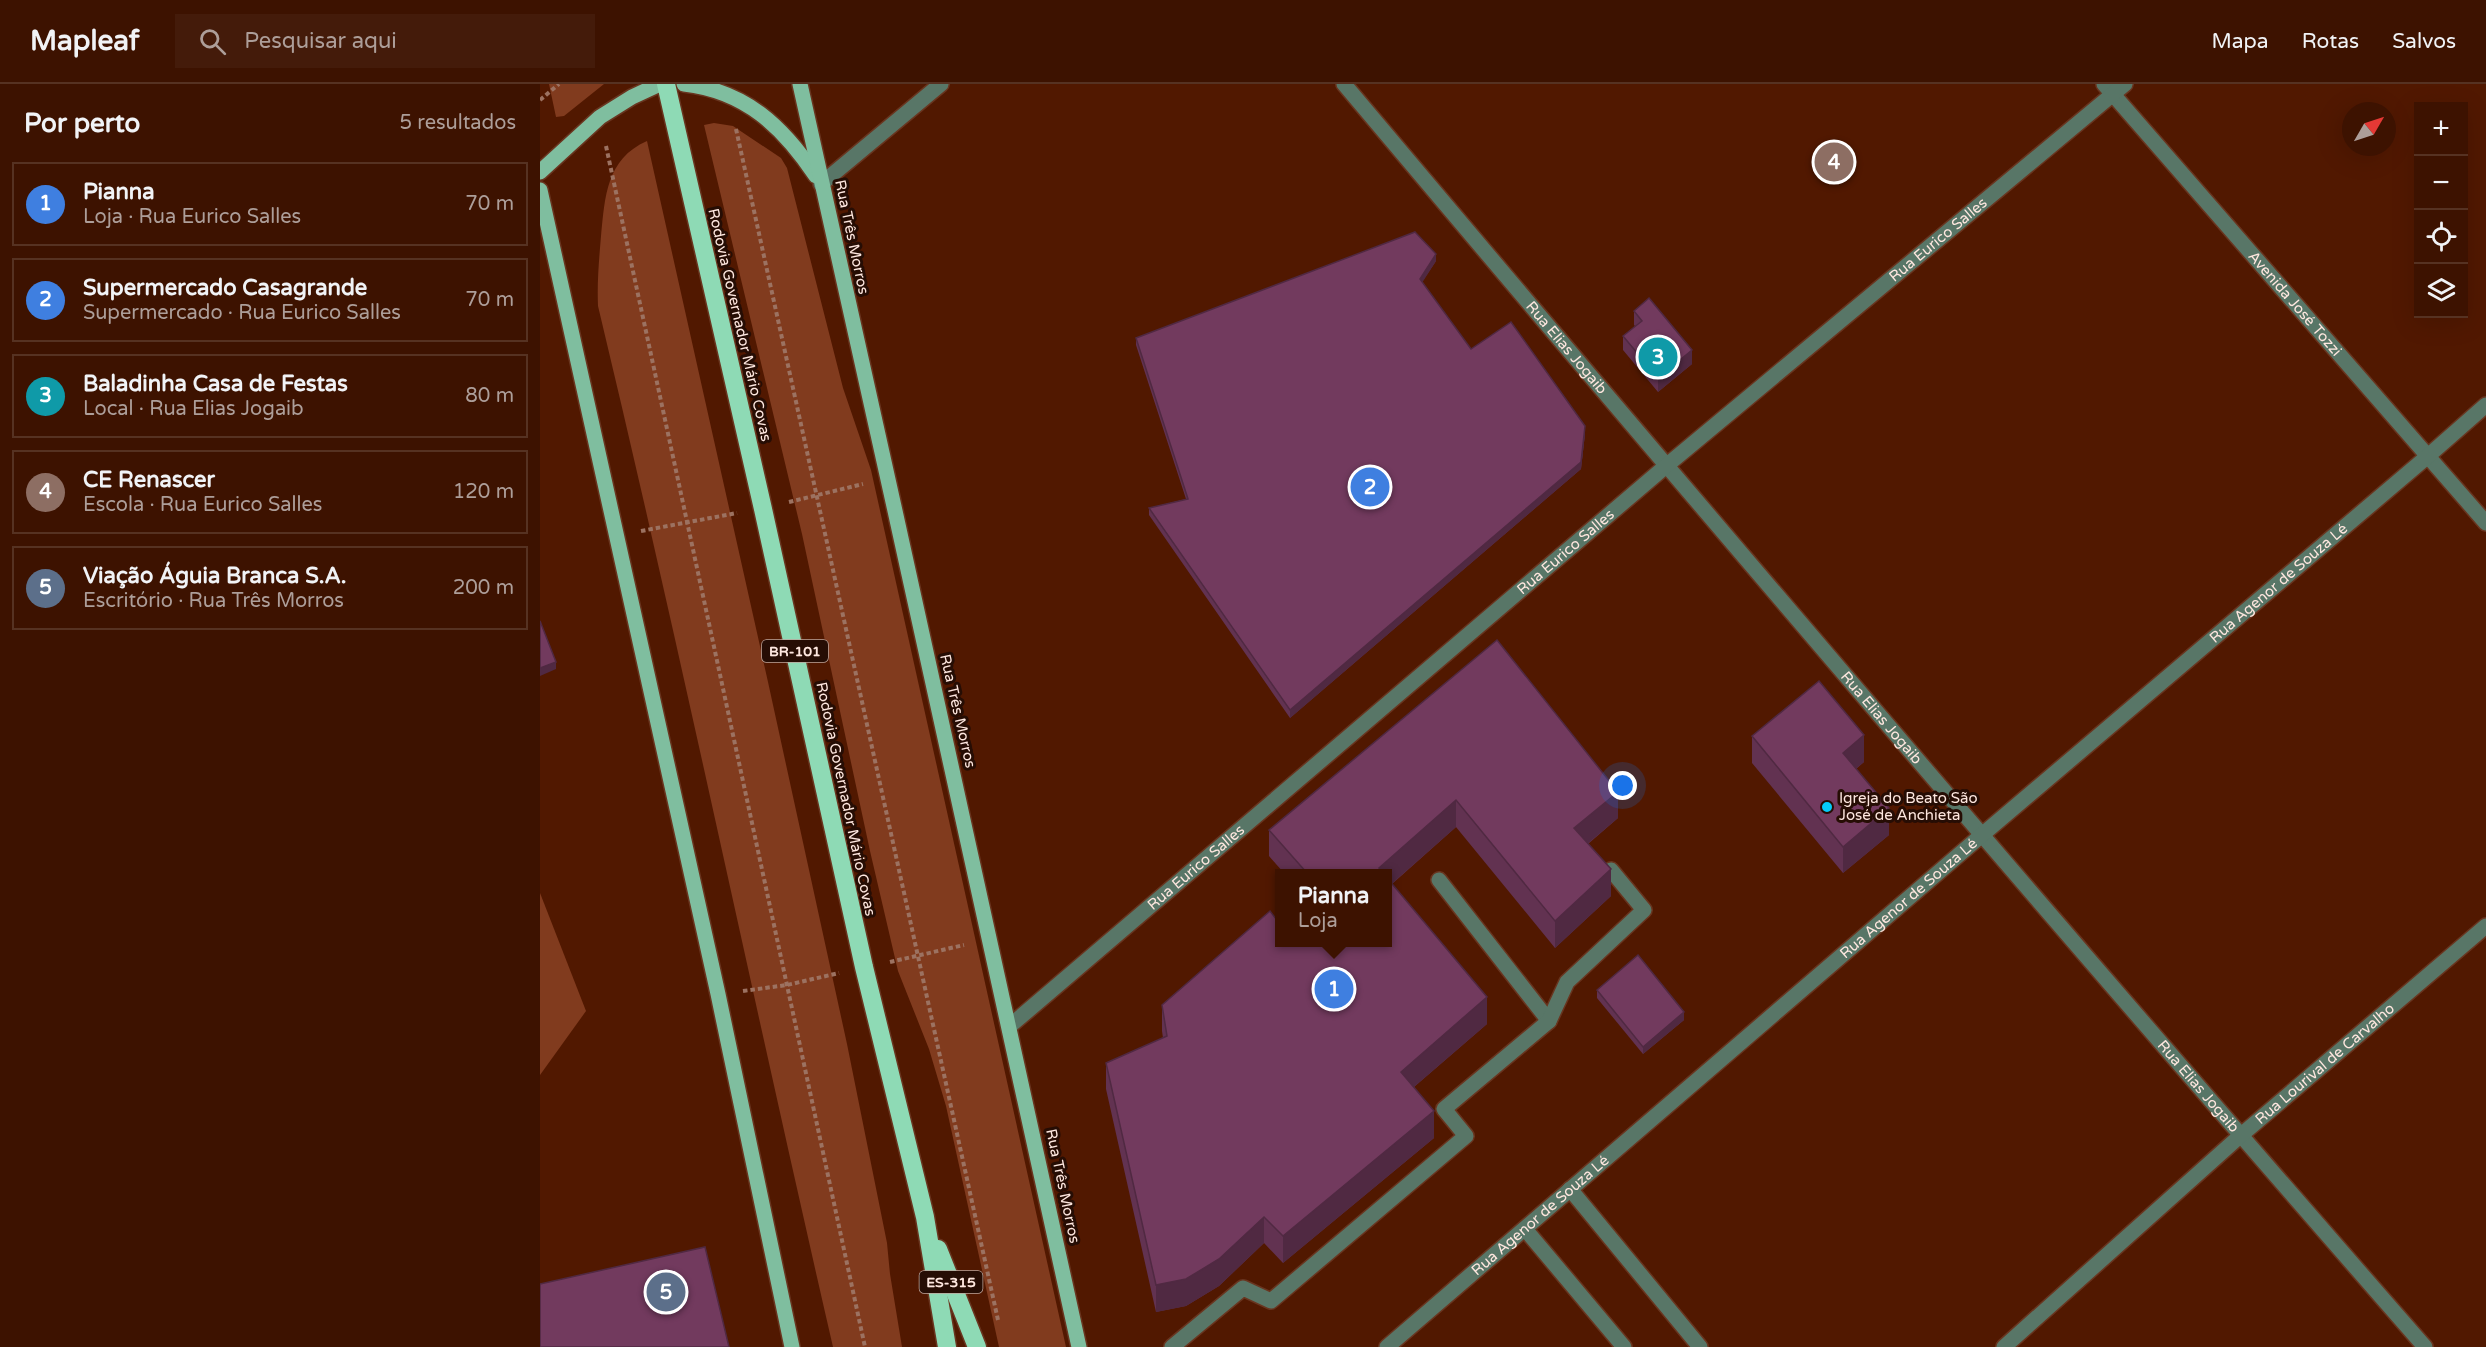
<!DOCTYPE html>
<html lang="pt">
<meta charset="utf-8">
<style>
body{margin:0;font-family:"Varela Round",sans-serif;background:#441b0a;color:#f1f3f6}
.controls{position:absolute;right:18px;top:18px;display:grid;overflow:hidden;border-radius:0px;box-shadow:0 6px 24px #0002}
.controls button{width:54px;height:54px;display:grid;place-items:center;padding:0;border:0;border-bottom:2px solid #563222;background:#3d1200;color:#f1f3f6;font:30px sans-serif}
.compass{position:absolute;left:1802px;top:18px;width:54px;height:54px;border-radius:50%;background:#3d1200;box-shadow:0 6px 24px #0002;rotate:51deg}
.you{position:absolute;left:1083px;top:702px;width:21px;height:21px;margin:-15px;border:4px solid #fff;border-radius:50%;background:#1a73e8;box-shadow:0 0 0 9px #1a73e833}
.badge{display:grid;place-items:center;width:39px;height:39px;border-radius:50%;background:#05cbf9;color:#fff;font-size:20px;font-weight:700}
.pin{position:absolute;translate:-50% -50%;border:3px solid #fff;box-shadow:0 2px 6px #0006}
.popup{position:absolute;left:735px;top:785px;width:117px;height:78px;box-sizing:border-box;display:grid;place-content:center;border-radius:0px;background:#3d1200;filter:drop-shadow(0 2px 4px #0005);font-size:20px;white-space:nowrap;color:#ad9e99}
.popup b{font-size:22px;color:#f1f3f6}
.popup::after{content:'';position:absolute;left:50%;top:100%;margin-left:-12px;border:12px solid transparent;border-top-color:#3d1200}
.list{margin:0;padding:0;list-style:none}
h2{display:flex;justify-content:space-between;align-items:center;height:78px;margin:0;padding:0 24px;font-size:26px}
h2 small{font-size:20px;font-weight:400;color:#ad9e99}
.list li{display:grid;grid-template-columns:39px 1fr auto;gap:18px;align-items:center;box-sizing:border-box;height:84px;margin:0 12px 12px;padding:0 12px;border:2px solid #563222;border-radius:0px}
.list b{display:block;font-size:22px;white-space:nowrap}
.list p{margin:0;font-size:20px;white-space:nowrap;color:#ad9e99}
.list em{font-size:20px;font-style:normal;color:#ad9e99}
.icon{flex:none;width:33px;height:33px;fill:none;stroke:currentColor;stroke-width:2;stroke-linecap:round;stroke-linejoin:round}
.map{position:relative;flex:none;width:1946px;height:1263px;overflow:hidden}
header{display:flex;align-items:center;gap:36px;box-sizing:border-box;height:84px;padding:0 30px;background:#3d1200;border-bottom:2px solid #563222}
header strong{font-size:28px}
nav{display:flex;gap:33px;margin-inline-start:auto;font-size:21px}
.search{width:420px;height:54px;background:#441b0a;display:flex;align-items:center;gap:15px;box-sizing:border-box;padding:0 21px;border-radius:0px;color:#ad9e99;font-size:22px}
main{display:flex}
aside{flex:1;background:#3d1200}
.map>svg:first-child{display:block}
.green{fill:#813b1e}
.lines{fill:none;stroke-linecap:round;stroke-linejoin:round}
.minor-casing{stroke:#69351f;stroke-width:18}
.major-casing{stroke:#69351f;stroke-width:18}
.highway-casing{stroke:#69351f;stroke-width:21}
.path{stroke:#9c7261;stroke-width:4;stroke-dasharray:4.5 3;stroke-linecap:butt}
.minor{stroke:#587667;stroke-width:15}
.major{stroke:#7fbe9f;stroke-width:15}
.highway{stroke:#8edab5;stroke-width:18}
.wall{fill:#623251}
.shaded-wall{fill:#502942}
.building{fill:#723a5e;stroke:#502942;stroke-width:1.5}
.poi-dot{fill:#05cbf9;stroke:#260d04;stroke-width:2}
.labels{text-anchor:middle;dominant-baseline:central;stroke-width:6;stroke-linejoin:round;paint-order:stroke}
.shield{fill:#260d04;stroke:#bda69d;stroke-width:1.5}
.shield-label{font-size:14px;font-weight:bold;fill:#fee7df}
.street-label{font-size:15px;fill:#fee7df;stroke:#260d04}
.poi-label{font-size:15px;fill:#fee7df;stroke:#260d04;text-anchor:start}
</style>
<header>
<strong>Mapleaf</strong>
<div class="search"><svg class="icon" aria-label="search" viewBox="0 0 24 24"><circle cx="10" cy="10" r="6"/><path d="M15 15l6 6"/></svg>Pesquisar aqui</div>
<nav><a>Mapa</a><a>Rotas</a><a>Salvos</a></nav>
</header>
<main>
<aside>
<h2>Por perto<small>5 resultados</small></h2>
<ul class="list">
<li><span class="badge" style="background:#3f7fe0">1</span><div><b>Pianna</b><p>Loja · Rua Eurico Salles</p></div><em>70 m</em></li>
<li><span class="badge" style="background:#3f7fe0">2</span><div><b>Supermercado Casagrande</b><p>Supermercado · Rua Eurico Salles</p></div><em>70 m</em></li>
<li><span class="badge" style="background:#0f9aa8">3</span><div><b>Baladinha Casa de Festas</b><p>Local · Rua Elias Jogaib</p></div><em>80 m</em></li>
<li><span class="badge" style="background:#8d6e63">4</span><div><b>CE Renascer</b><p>Escola · Rua Eurico Salles</p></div><em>120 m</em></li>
<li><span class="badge" style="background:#5c6f8a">5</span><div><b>Viação Águia Branca S.A.</b><p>Escritório · Rua Três Morros</p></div><em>200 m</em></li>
</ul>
</aside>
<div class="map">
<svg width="1946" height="1263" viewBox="0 0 1946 1263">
<rect width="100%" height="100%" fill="#511800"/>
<g class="green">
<path d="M9 0H64L24 32 16 33Z"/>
<path d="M174 39 193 42 241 74 247 84 303 304 331 386 526 1263H459L406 1022 389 965 358 887 330 767 262 450 164 41Z"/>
<path d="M107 57 228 598 307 960 347 1159 350 1190 362 1263H293C213 916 141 568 58 222 57 198 59 176 61 152 65 113 66 75 107 57Z"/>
<path d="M0 809 46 927 0 991Z"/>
</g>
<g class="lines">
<g class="minor-casing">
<g id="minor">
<path id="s1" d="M804 0C1161 424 1521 846 1885 1263"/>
<path id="s2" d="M1564 0 1946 439"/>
<path d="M281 100 401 0"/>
<path d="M899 796 1009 937"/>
<path id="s3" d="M471 941 1126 382 1585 0"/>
<path d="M1030 1105 1160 1263"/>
<path d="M985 1145 1084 1263"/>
<path d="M632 1263 703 1204 731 1217 926 1052 904 1025 1009 937 1027 898 1104 826 1071 786"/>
<path id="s4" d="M847 1263 1443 750 1888 372 1946 321"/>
<path id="s5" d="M1464 1263 1700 1052 1946 842"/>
</g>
</g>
<g class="major-casing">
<g id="major">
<path d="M144 0C206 7 243 43 276 92"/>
<path d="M260 0C353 421 449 841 539 1263"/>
<path d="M0 88 60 33 92 13 120 0"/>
<path d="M0 106 178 910 252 1263"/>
</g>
</g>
<g class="highway-casing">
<g id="highway">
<path d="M126 0 223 425 324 883 385 1133 407 1263"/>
<path d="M398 1165 437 1263"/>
</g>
</g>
<g class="path">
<path d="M0 16 19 0"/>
<path d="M196 45 458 1236"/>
<path d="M66 62 325 1263"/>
<path d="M249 418 323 400"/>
<path d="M101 447 197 429"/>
<path d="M350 878 424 861"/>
<path d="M203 907 247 901 299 889"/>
</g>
<use href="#minor" class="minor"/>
<use href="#major" class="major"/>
<use href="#highway" class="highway"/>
</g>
<g class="wall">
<path d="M896 177 882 198 931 265 1045 350 1041 385 750 634 609 431V424L646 415 596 261V254Z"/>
<path d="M1094 227 1152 280 1118 308 1083 266V252L1095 242 1094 241Z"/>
<path d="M957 556 1078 734 1048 760 1071 812 1015 864 916 743 852 800 947 940 874 1003 894 1054 743 1179 724 1159 679 1202 646 1222 616 1228 566 1005V979L623 954 622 947V921L740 858 848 789H744L729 772V746Z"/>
<path d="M1212 652 1324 678 1316 685 1349 751 1303 789 1212 679Z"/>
<path d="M1057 906 1144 936 1103 970 1057 914Z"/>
</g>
<g class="shaded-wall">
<path d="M896 170V177L880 202V195Z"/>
<path d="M1152 266V280L1118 308V294Z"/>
<path d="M1045 342V350L1041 385 750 634V626Z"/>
<path d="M16 578V585L0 592V584Z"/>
<path d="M1324 651V678L1303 695V669Z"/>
<path d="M1078 708V734L1034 771V744Z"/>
<path d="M916 716V743L848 803V789H839V784Z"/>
<path d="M1349 724V751L1303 789V763Z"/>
<path d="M1071 785V812L1015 864V837Z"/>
<path d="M947 913V940L861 1014V988Z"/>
<path d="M1144 928V936L1103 970V963Z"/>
<path d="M894 1027V1054L743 1179V1152Z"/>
<path d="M724 1133V1159L679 1202 646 1222 616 1228V1201Z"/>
</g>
<g class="building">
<path d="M875 148 896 170 880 195 931 265 971 238 1045 342 1041 378 750 626 609 424 648 415 596 254Z"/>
<path d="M1109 214 1152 266 1118 294 1083 252 1102 237 1094 227Z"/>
<path d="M0 537 16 578 0 584Z"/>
<path d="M957 556 1078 708 1034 744 1071 785 1015 837 916 716 839 784 844 789H767L729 746Z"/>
<path d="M1279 597 1324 651 1303 669 1349 724 1303 763 1212 652Z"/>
<path d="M848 795 947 913 861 988 894 1027 743 1152 724 1133 679 1175 646 1195 616 1201 566 979 627 952 622 921 730 827 740 840V858H848Z"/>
<path d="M1098 871 1144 928 1103 963 1057 906Z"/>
<path d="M165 1163 189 1263H0V1200Z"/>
</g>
<circle class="poi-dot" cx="1287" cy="723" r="6"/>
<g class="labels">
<g class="shield">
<rect x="222" y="556" width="66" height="22" rx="4.5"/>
<rect x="379.5" y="1187" width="63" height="22" rx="4.5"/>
</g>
<g class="shield-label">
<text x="255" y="567">BR-101</text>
<text x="411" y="1198">ES-315</text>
</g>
<g class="street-label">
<text transform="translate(312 153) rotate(78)">Rua Três Morros</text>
<text stroke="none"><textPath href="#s3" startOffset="1215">Rua Eurico Salles</textPath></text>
<text stroke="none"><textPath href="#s2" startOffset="291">Avenida José Tozzi</textPath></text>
<text transform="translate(200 241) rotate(77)">Rodovia Governador Mário Covas</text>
<text stroke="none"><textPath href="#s1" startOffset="345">Rua Elias Jogaib</textPath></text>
<text stroke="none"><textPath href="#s3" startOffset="729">Rua Eurico Salles</textPath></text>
<text stroke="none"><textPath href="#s4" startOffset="1174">Rua Agenor de Souza Lé</textPath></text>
<text transform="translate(418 627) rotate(77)">Rua Três Morros</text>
<text stroke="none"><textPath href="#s1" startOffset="831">Rua Elias Jogaib</textPath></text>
<text transform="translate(306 715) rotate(78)">Rodovia Governador Mário Covas</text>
<text stroke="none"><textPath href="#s3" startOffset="243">Rua Eurico Salles</textPath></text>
<text stroke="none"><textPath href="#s4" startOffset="688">Rua Agenor de Souza Lé</textPath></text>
<text stroke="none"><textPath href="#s5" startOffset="428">Rua Lourival de Carvalho</textPath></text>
<text stroke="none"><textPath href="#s1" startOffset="1317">Rua Elias Jogaib</textPath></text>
<text transform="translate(523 1102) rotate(78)">Rua Três Morros</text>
<text stroke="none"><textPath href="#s4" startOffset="202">Rua Agenor de Souza Lé</textPath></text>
</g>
<g class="poi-label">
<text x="1299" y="714">Igreja do Beato São<tspan x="1299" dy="17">José de Anchieta</tspan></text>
</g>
</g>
</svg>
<div class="controls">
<button>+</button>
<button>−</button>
<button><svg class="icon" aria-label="locate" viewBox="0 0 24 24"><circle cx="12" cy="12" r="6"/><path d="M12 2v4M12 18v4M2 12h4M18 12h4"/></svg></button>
<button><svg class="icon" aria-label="layers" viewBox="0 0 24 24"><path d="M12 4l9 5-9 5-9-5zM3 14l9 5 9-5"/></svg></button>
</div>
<svg class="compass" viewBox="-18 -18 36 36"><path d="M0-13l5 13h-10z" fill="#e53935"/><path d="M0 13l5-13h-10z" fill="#ad9e99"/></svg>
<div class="you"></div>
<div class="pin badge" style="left:794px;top:905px;background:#3f7fe0">1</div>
<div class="popup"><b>Pianna</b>Loja</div>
<div class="pin badge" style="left:830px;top:403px;background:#3f7fe0">2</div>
<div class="pin badge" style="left:1118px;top:273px;background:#0f9aa8">3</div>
<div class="pin badge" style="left:1294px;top:78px;background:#8d6e63">4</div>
<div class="pin badge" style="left:126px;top:1208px;background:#5c6f8a">5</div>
</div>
</main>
